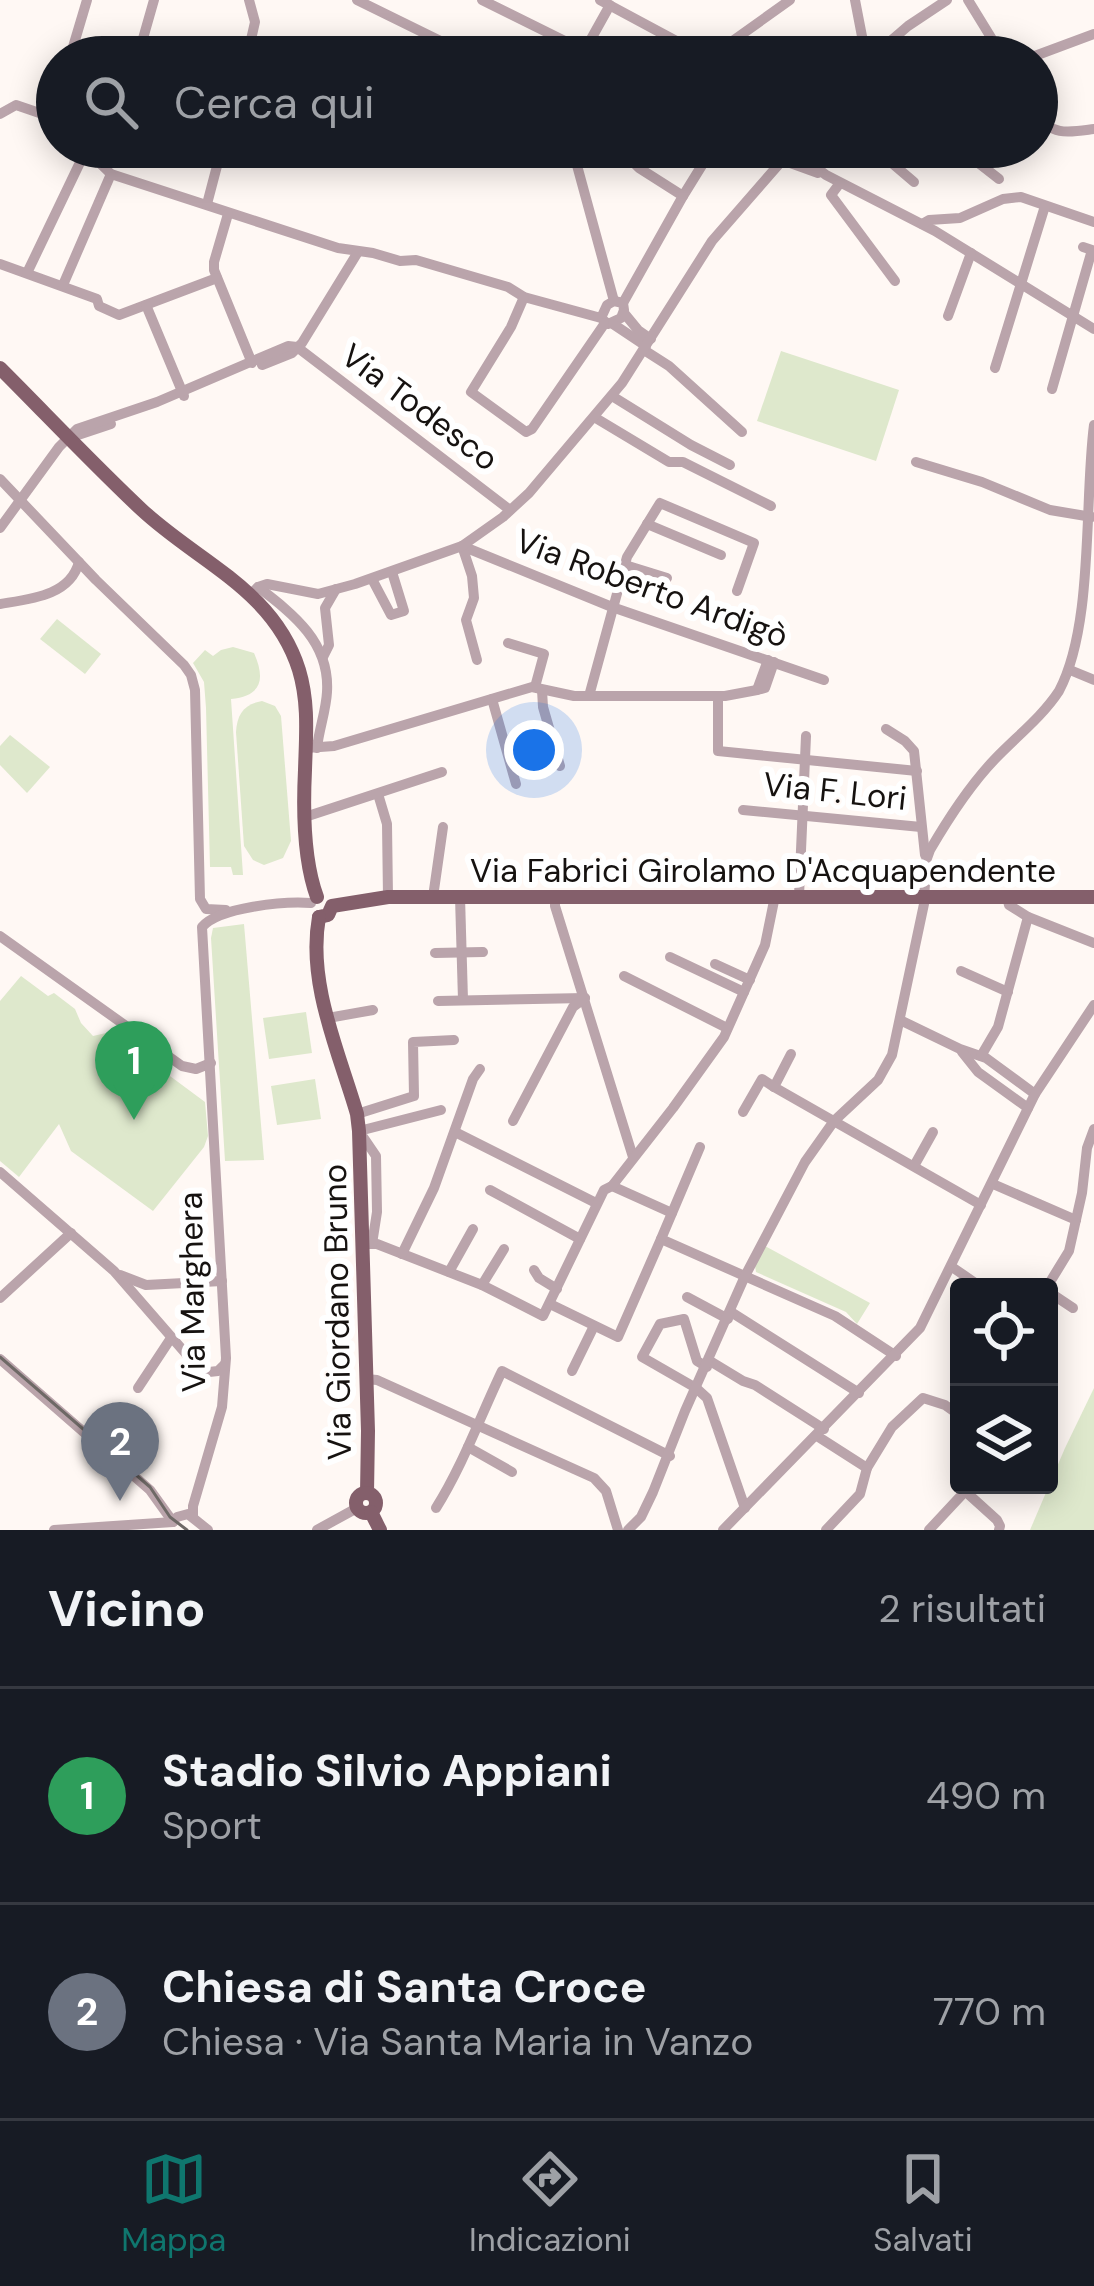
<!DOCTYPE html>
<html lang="it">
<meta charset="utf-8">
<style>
body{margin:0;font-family:"DM Sans",sans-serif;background:#20242c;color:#f1f3f6}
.controls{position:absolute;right:36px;bottom:36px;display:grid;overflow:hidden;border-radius:12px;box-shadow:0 6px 30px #0003}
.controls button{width:108px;height:108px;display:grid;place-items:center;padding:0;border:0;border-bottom:3px solid #363941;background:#171b24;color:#f1f3f6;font:60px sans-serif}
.you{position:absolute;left:534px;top:750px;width:42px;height:42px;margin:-30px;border:9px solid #fff;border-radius:50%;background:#1a73e8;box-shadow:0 0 0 18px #1a73e833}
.badge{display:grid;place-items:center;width:78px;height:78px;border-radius:50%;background:#0f766e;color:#fff;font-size:39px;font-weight:700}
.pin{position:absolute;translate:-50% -99px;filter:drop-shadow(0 3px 6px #0008)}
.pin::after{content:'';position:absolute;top:63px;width:42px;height:36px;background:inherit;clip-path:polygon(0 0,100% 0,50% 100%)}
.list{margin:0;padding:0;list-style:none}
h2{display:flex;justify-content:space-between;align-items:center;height:156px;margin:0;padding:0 48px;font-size:51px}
h2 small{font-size:39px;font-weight:400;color:#9ea1a6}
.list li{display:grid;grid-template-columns:78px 1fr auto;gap:36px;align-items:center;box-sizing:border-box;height:216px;padding:0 48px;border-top:3px solid #363941}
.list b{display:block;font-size:45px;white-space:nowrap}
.list p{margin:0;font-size:39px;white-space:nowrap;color:#9ea1a6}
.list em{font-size:39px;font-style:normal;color:#9ea1a6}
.icon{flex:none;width:66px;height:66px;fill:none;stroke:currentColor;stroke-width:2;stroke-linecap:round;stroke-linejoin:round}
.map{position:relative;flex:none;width:1094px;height:1530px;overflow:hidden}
.search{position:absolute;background:#171b24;box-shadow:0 6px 30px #0003;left:36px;right:36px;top:36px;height:132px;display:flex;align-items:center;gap:30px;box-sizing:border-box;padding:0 42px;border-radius:66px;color:#9ea1a6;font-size:45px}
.sheet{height:588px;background:#171b24}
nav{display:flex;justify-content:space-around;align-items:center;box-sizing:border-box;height:168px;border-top:3px solid #363941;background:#171b24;font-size:33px;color:#9ea1a6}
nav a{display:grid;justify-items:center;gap:6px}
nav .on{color:#0f766e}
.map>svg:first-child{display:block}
.green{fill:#dee8cc}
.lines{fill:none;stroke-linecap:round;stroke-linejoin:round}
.minor{stroke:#baa4ab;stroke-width:10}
.major{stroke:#845f6b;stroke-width:14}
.tram{stroke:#6e6966;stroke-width:3}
.labels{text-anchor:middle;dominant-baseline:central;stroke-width:12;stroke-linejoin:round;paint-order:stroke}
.street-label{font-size:33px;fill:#161210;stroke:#fff}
</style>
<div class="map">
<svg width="1094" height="1530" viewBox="0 0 1094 1530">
<rect width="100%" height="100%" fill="#fff8f4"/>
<g class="green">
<path d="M781 351 899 390 876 461 757 421Z"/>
<path d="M57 619 101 654 85 674 40 639Z"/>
<path d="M233 647 254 653C266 680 261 696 231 699L243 875H233L231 867H210L206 708 204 682 193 663 205 650 213 656 221 650Z"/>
<path d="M262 701 275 706 281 716 291 841 283 858 264 865 253 860 244 846 236 732C237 714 244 704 262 701Z"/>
<path d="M10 735 50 767 27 793 0 765V746Z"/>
<path d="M244 924 264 1160 225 1161 211 938 213 928Z"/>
<path d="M21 976 48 996 54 993 75 1009 81 1023 93 1036 106 1033 120 1039 205 1102 208 1136 204 1147 153 1211 71 1151 59 1124 19 1177 0 1161V1001Z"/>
<path d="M306 1012 312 1053 269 1059 263 1018Z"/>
<path d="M315 1079 321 1119 277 1125 271 1086Z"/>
<path d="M765 1246 870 1303 857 1324 846 1312 756 1272 755 1266Z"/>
<path d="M1094 1388V1530H1030L1065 1448Z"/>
</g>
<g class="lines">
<g class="minor">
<path d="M154 0 142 42 171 51"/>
<path d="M357 0 473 57"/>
<path d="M482 0 597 57"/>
<path d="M600 0 706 57"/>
<path d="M855 0 866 57"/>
<path d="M968 0 1003 57"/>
<path d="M70 57 87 0"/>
<path d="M247 57 255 22 249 0"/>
<path d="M581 57 610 5"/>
<path d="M710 57 790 0"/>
<path d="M872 57 908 26 947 0"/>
<path d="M1032 57 1094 34"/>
<path d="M0 114 16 105 57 119"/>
<path d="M1037 114C1051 137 1071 132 1094 129"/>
<path d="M83 147 111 174 338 248 373 253 400 261 416 260 508 287 524 297 601 318 608 324 621 318 624 310 623 303 614 301 607 305 601 318"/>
<path d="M572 147 614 301"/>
<path d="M618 147 639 168 683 196 623 303"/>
<path d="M873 147 914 182"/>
<path d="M958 147 999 179"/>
<path d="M792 149 826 175 935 231 1094 329"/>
<path d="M782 160 818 173"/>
<path d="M840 183 831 195 895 281"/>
<path d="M683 196 704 162 707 147"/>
<path d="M207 204 222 147"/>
<path d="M228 214 214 262V270L252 363"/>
<path d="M922 224 929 220 960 218 1003 199 1021 197 1094 222"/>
<path d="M0 264 97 299 99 306 119 315 217 278"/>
<path d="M27 273 86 150"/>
<path d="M63 285 111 174"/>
<path d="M524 297 511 327 471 392 526 432 532 429 605 323"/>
<path d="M146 305 184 396"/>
<path d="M624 313 638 330 651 339"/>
<path d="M948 316 971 253"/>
<path d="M613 324 646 346"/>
<path d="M297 347 510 510"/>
<path d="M644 350 669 366 742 432"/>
<path d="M262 365 292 353 302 343 358 252"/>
<path d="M995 368 1045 206"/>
<path d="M1052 389 1092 250 1083 247"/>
<path d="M612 396 691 445 730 465"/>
<path d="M594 417 669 462H683L771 506"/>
<path d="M72 437 111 424"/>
<path d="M916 462 982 482 1050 510 1092 517"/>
<path d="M0 479 96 580 184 665 191 675 195 690 200 899 206 909 226 910"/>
<path d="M647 524 721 555"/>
<path d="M0 528 59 447 77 429 157 402 288 346 297 347"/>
<path d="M462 546 612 607 824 680"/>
<path d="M462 546 472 576 474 598 466 620 477 660"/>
<path d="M625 565 667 578"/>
<path d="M372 579 391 615 404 611 392 572"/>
<path d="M258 587C293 614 330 642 327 692 326 711 319 729 317 748"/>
<path d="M251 594 258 587 267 584 318 594 355 584 462 546 503 517 529 493 622 383 712 241 794 147"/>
<path d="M0 604C30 599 70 596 79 562"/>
<path d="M508 643 544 654 535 687"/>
<path d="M323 657 329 645 325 608 336 589"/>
<path d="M768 660 757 690 765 688 774 662"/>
<path d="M1070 670 1094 680"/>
<path d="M542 690 543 707 560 766"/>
<path d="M589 696 627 557 660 503 754 543 737 591"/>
<path d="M718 696V751L917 771"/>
<path d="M492 699 516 784"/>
<path d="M886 729 905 741 914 751 925 855"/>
<path d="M306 748 334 746 532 687 574 696H725L757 690"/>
<path d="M378 794 387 824 388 897"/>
<path d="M743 810 921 827"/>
<path d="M305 817 442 772"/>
<path d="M555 896V906L633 1157"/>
<path d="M799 896 806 736"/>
<path d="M433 897 443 827"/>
<path d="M460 897 463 1000"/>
<path d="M1007 897 1009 905 1028 917 1094 943"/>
<path d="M0 936 182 1066 196 1069 211 1063"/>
<path d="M435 953 483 952"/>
<path d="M670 957 744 992"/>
<path d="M715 964 750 980"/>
<path d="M961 971 1008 992"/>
<path d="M624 976 727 1028"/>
<path d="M438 1001 585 998"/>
<path d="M328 1018 373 1010"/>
<path d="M900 1020 960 1049 986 1058 1035 1094"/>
<path d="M962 1052 978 1072 1028 1108"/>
<path d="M791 1054 774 1087 981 1205"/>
<path d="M981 1056 998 1027 1028 917"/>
<path d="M743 1112 762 1079 774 1087"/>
<path d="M357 1114 414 1096 413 1042 454 1040"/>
<path d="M513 1121 573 1007 585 998"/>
<path d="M455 1132 596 1203"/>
<path d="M700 1147 661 1239 835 1316 896 1356"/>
<path d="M914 1166 933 1132"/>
<path d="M0 1172 114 1271 194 1363 209 1372 218 1371 225 1364"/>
<path d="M993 1184 1076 1220"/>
<path d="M612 1186 672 1213"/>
<path d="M490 1190 580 1239"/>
<path d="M362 1244H377L482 1285 543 1316 604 1190 612 1186 673 1108 724 1037 765 945 775 896"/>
<path d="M372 1244 377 1212 376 1156 359 1131 441 1110"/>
<path d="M402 1254 434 1188 473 1079 480 1069"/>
<path d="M952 1267 981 1287"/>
<path d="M534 1270 539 1278 557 1289"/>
<path d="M449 1272 473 1229"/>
<path d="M120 1275 146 1285 222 1281"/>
<path d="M482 1285 504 1249"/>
<path d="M1047 1287 1069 1251 1082 1193 1087 1148 1094 1129"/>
<path d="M1049 1292 1073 1308"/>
<path d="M687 1297 728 1319"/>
<path d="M0 1298 71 1233"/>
<path d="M550 1304 618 1337 661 1239"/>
<path d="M731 1312 859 1393"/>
<path d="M0 1359 150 1490 173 1522"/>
<path d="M710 1361 743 1381 755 1385 824 1429"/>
<path d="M707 1367 697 1361 684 1319 660 1324 642 1357 696 1388 707 1398 745 1508"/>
<path d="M572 1371 594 1326"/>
<path d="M366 1379 377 1380 594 1478 606 1491 618 1530"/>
<path d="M138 1388 171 1338"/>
<path d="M817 1436 867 1468"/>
<path d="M468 1447 512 1472"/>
<path d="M966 1492 997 1520 1000 1526 999 1530"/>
<path d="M436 1508C463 1465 480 1417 502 1371L670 1456"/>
<path d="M193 1516V1506L222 1407 226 1358 202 927C219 907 285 901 311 903"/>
<path d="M173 1522 177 1517 188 1514 208 1530"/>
<path d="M54 1530 173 1522"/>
<path d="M317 1530 357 1508"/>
<path d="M628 1530 641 1517 653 1492 685 1411 745 1276 805 1162 834 1121 878 1080 892 1055 924 904 926 861 930 850C948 819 970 785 995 759 1016 737 1042 717 1059 691 1094 625 1084 502 1094 425"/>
<path d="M723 1530 920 1328 1035 1094 1094 1005"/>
<path d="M826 1530 860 1494 867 1468 892 1427 923 1398 945 1405 959 1415"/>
<path d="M929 1530 971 1485"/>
</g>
<g class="major">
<path d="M0 368C47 415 93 464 142 510 199 563 274 590 299 670 309 703 306 736 305 770 303 810 303 859 317 897"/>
<path d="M319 917 328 915 332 906 388 897H1094"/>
<path d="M319 917C307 983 339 1052 357 1114L359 1131 368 1431 367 1493"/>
<circle cx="366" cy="1503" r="10"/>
<path d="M371 1512 380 1530"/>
</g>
<path class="tram" d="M0 1357 150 1487 170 1517 187 1530"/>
</g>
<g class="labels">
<g class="street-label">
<text transform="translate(420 407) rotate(37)">Via Todesco</text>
<text transform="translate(652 588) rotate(20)">Via Roberto Ardigò</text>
<text transform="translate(835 791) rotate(6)">Via F. Lori</text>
<text x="763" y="870">Via Fabrici Girolamo D'Acquapendente</text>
<text transform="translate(192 1292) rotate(-91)">Via Marghera</text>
<text transform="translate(337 1312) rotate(-91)">Via Giordano Bruno</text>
</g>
</g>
</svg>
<div class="controls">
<button><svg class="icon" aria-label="locate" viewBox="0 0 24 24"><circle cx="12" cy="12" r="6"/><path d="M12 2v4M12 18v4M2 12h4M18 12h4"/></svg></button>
<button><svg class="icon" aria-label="layers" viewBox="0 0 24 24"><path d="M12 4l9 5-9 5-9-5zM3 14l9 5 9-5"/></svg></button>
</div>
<div class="you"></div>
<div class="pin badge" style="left:134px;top:1120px;background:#2e9e5b">1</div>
<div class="pin badge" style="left:120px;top:1501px;background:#6b7280">2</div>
<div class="search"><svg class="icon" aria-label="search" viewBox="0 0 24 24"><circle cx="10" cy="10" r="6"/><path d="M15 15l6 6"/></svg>Cerca qui</div>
</div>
<section class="sheet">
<h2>Vicino<small>2 risultati</small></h2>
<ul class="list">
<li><span class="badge" style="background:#2e9e5b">1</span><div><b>Stadio Silvio Appiani</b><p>Sport</p></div><em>490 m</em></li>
<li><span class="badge" style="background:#6b7280">2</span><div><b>Chiesa di Santa Croce</b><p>Chiesa · Via Santa Maria in Vanzo</p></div><em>770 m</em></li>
</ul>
</section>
<nav>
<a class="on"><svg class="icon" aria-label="map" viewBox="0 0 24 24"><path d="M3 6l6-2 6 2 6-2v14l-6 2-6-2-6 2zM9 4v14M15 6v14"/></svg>Mappa</a>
<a><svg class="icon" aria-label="directions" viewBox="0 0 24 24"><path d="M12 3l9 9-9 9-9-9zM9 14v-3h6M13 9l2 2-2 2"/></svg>Indicazioni</a>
<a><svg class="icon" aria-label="saved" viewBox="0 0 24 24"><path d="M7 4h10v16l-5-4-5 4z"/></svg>Salvati</a>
</nav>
